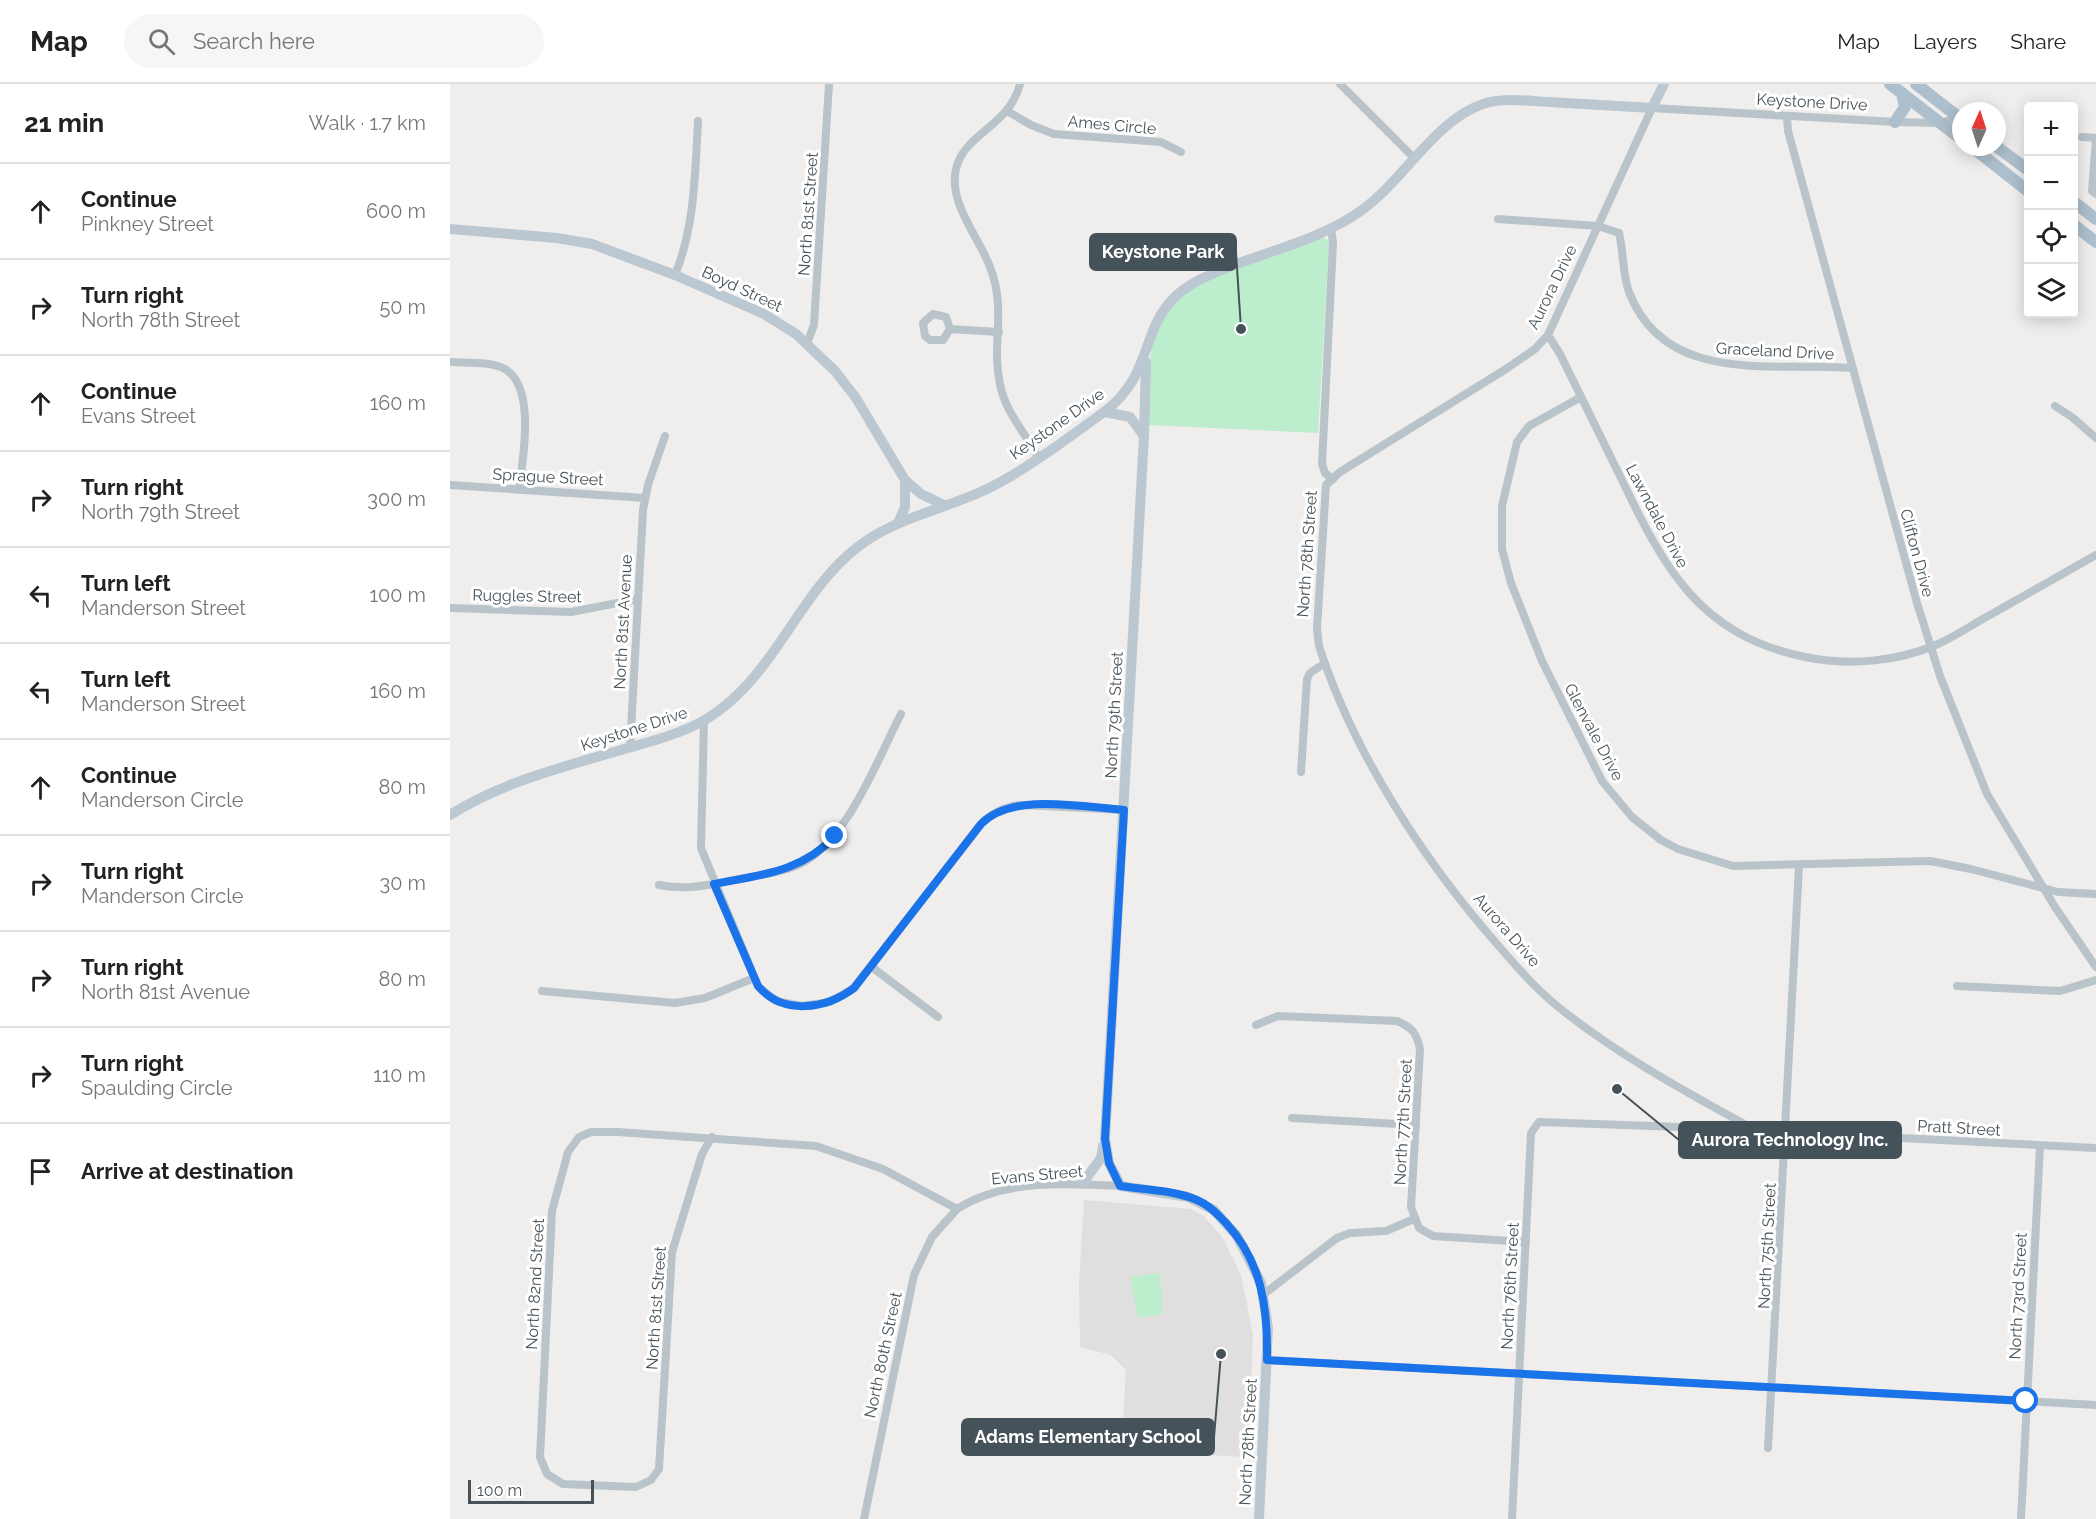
<!DOCTYPE html>
<meta charset="utf-8">
<style>
body{margin:0;font-family:Raleway,sans-serif;background:#f6f6f6;color:#222}
.controls{position:absolute;right:18px;top:18px;display:grid;overflow:hidden;border-radius:6px;box-shadow:0 3px 15px #0003}
.controls button{width:54px;height:54px;display:grid;place-items:center;padding:0;border:0;border-bottom:2px solid #e0e0e0;background:#fff;color:#222;font:30px sans-serif}
.compass{position:absolute;left:1502px;top:18px;width:54px;height:54px;border-radius:50%;background:#fff;box-shadow:0 3px 15px #0003;rotate:3deg}
.scale{position:absolute;left:18px;bottom:15px;width:126px;box-sizing:border-box;padding-left:6px;border:3px solid #46525a;border-top:0;font-size:16px;line-height:21px;white-space:nowrap;color:#46525a;-webkit-text-stroke:4px #fff;paint-order:stroke}
.stop{position:absolute;width:18px;height:18px;margin:-14px;border:4px solid #1a73e8;border-radius:50%;background:#fff}
.stop.end{background:#1a73e8;border-color:#fff;box-shadow:0 2px 6px #0008}
.list{margin:0;padding:0;list-style:none}
h2{display:flex;justify-content:space-between;align-items:center;height:78px;margin:0;padding:0 24px;font-size:26px}
h2 small{font-size:20px;font-weight:400;color:#767676}
.list li{display:grid;grid-template-columns:39px 1fr auto;gap:18px;align-items:center;box-sizing:border-box;height:96px;padding:0 24px;border-top:2px solid #e0e0e0}
.list b{display:block;font-size:22px;white-space:nowrap}
.list p{margin:0;font-size:20px;white-space:nowrap;color:#767676}
.list em{font-size:20px;font-style:normal;color:#767676}
.icon{flex:none;width:33px;height:33px;fill:none;stroke:currentColor;stroke-width:2;stroke-linecap:round;stroke-linejoin:round}
.map{position:relative;flex:none;width:1646px;height:1435px;overflow:hidden}
header{display:flex;align-items:center;gap:36px;box-sizing:border-box;height:84px;padding:0 30px;background:#fff;border-bottom:2px solid #e0e0e0}
header strong{font-size:28px}
nav{display:flex;gap:33px;margin-inline-start:auto;font-size:21px}
.search{width:420px;height:54px;background:#f6f6f6;display:flex;align-items:center;gap:15px;box-sizing:border-box;padding:0 21px;border-radius:33px;color:#767676;font-size:22px}
main{display:flex}
aside{flex:1;background:#fff}
.map>svg:first-child{display:block}
.education{fill:#e1dedf}
.green{fill:#bcedcc}
.lines{fill:none;stroke-linecap:round;stroke-linejoin:round}
.street{stroke:#b9c3ca;stroke-width:8}
.secondary{stroke:#bbc7d1;stroke-width:10}
.primary{stroke:#adbfcc;stroke-width:12}
.route{stroke:#1a73e8;stroke-width:8}
.labels{text-anchor:middle;dominant-baseline:central;stroke-width:6;stroke-linejoin:round;paint-order:stroke}
.street-label{font-size:16px;fill:#46525a;stroke:#fff}
.leader{fill:none;stroke:#46525a;stroke-width:2}
.callout-dot{fill:#46525a;stroke:#fff;stroke-width:2}
.callout{fill:#46525a;stroke:#46525a;stroke-width:2}
.callout-label{font-size:18px;text-anchor:middle;font-weight:bold;fill:#fff}
</style>
<header>
<strong>Map</strong>
<div class="search"><svg class="icon" aria-label="search" viewBox="0 0 24 24"><circle cx="10" cy="10" r="6"/><path d="M15 15l6 6"/></svg>Search here</div>
<nav><a>Map</a><a>Layers</a><a>Share</a></nav>
</header>
<main>
<aside>
<h2>21 min<small>Walk · 1.7 km</small></h2>
<ul class="list">
<li><svg class="icon" aria-label="ahead" viewBox="0 0 24 24"><path d="M12 20V5M6 11l6-6 6 6"/></svg><div><b>Continue</b><p>Pinkney Street</p></div><em>600 m</em></li>
<li><svg class="icon" aria-label="right" viewBox="0 0 24 24"><path d="M7 20v-9h11M14 6l5 5-5 5"/></svg><div><b>Turn right</b><p>North 78th Street</p></div><em>50 m</em></li>
<li><svg class="icon" aria-label="ahead" viewBox="0 0 24 24"><path d="M12 20V5M6 11l6-6 6 6"/></svg><div><b>Continue</b><p>Evans Street</p></div><em>160 m</em></li>
<li><svg class="icon" aria-label="right" viewBox="0 0 24 24"><path d="M7 20v-9h11M14 6l5 5-5 5"/></svg><div><b>Turn right</b><p>North 79th Street</p></div><em>300 m</em></li>
<li><svg class="icon" aria-label="left" viewBox="0 0 24 24"><path d="M17 20v-9H6M10 6l-5 5 5 5"/></svg><div><b>Turn left</b><p>Manderson Street</p></div><em>100 m</em></li>
<li><svg class="icon" aria-label="left" viewBox="0 0 24 24"><path d="M17 20v-9H6M10 6l-5 5 5 5"/></svg><div><b>Turn left</b><p>Manderson Street</p></div><em>160 m</em></li>
<li><svg class="icon" aria-label="ahead" viewBox="0 0 24 24"><path d="M12 20V5M6 11l6-6 6 6"/></svg><div><b>Continue</b><p>Manderson Circle</p></div><em>80 m</em></li>
<li><svg class="icon" aria-label="right" viewBox="0 0 24 24"><path d="M7 20v-9h11M14 6l5 5-5 5"/></svg><div><b>Turn right</b><p>Manderson Circle</p></div><em>30 m</em></li>
<li><svg class="icon" aria-label="right" viewBox="0 0 24 24"><path d="M7 20v-9h11M14 6l5 5-5 5"/></svg><div><b>Turn right</b><p>North 81st Avenue</p></div><em>80 m</em></li>
<li><svg class="icon" aria-label="right" viewBox="0 0 24 24"><path d="M7 20v-9h11M14 6l5 5-5 5"/></svg><div><b>Turn right</b><p>Spaulding Circle</p></div><em>110 m</em></li>
<li><svg class="icon" aria-label="arrive" viewBox="0 0 24 24"><path d="M6 21V4h12l-3 4 3 4H6"/></svg><div><b>Arrive at destination</b></div></li>
</ul>
</aside>
<div class="map">
<svg width="1646" height="1435" viewBox="0 0 1646 1435">
<rect width="100%" height="100%" fill="#f0eded"/>
<path class="education" d="M634 1116 741 1125 754 1132 772 1153 791 1191 803 1251 798 1373 671 1367 676 1286 661 1271 630 1263 629 1198Z"/>
<g class="green">
<path d="M872 153 878 156 879 161 868 349 698 341C699 314 697 284 703 258 719 192 816 173 872 153Z"/>
<path d="M710 1189 713 1230 688 1234 680 1193Z"/>
</g>
<g class="lines">
<g class="street">
<path d="M570 0C559 43 514 49 506 85 498 119 529 153 540 183 557 226 541 259 550 300 555 328 575 348 588 373"/>
<path d="M890 0 965 75"/>
<path d="M557 27 581 41 604 50 711 58 731 68"/>
<path d="M1337 32 1338 47 1467 519 1490 592 1537 710 1605 823 1646 883"/>
<path d="M1632 53 1646 54"/>
<path d="M1646 54 1642 107 1646 110"/>
<path d="M1048 135 1148 142 1169 149C1174 169 1172 189 1179 208 1215 302 1323 278 1402 284"/>
<path d="M881 144 883 159 872 380 875 389 883 395"/>
<path d="M225 191C245 142 245 89 248 37"/>
<path d="M500 245 493 256H480L475 252 473 239 483 230 496 233 500 245 549 248"/>
<path d="M1098 251 1110 270C1130 311 1150 351 1170 392 1213 482 1248 551 1355 573 1399 582 1447 578 1488 560 1506 552 1523 540 1540 531 1575 511 1611 491 1646 471"/>
<path d="M357 259 364 241 379 0"/>
<path d="M0 278C17 279 40 277 55 285 86 303 73 375 69 405"/>
<path d="M1131 313 1079 342 1067 358 1052 422V465L1061 499 1092 577 1152 697 1182 733 1211 756 1228 765 1283 782 1480 777 1521 785 1608 808 1646 810"/>
<path d="M1605 322 1622 333 1646 354"/>
<path d="M0 401 195 414"/>
<path d="M0 524 121 528 188 515"/>
<path d="M254 636 251 764 308 902 326 917 351 922 380 918 404 904 531 740C543 728 555 722 572 721L674 726"/>
<path d="M180 664 193 426 198 401 215 352"/>
<path d="M851 688 857 595 860 589 875 579"/>
<path d="M209 801C240 807 260 800 290 795 309 791 330 789 348 781 397 759 427 676 451 630"/>
<path d="M423 884 488 933"/>
<path d="M1507 902 1610 907 1646 896"/>
<path d="M92 907 225 919 255 914 304 894"/>
<path d="M806 941 828 932 947 937C962 943 967 950 970 965L961 1123 969 1144 983 1152 1076 1158"/>
<path d="M842 1034 966 1041"/>
<path d="M1307 1047C1238 1009 1169 972 1107 922 1085 904 1066 882 1047 860 974 777 903 668 869 562L867 545 876 401 890 388 1056 285 1085 265 1098 251 1202 24 1445 38 1491 39 1509 33"/>
<path d="M262 1053 252 1070 222 1168 209 1385 201 1396 186 1403 113 1400 97 1390 90 1373 102 1127 118 1068 129 1053 141 1048H168L366 1062 433 1085 507 1125C554 1095 616 1099 671 1102"/>
<path d="M814 1210 887 1154 900 1149 936 1147 964 1135"/>
<path d="M817 1276 1646 1321"/>
<path d="M1318 1364 1349 782"/>
<path d="M414 1435 464 1191 482 1153 507 1125"/>
<path d="M1062 1435 1081 1049 1089 1038 1257 1044 1646 1064"/>
<path d="M1571 1435 1590 1062"/>
</g>
<g class="secondary">
<path d="M0 145 107 154 142 160 225 191 314 230 346 250 385 287 406 314 455 396 471 410 494 421"/>
<path d="M655 328 680 333 694 352 655 1055 659 1079 671 1102 738 1113 764 1126 787 1152 811 1199 818 1244 809 1435"/>
<path d="M694 352 696 278"/>
<path d="M449 437 455 423V396"/>
<path d="M0 731C52 698 113 683 171 666 205 656 238 649 267 628 324 587 347 517 398 471 439 434 489 428 537 405 576 386 618 354 654 328 703 292 690 245 726 212 742 197 764 189 784 181 826 165 875 153 912 126 953 97 985 36 1033 20 1053 13 1078 17 1099 18 1133 20 1167 22 1202 24L1214 0"/>
<path d="M632 1100 651 1074 653 1062"/>
</g>
<g class="primary">
<path d="M1440 0 1511 55"/>
<path d="M1466 0 1511 35"/>
<path d="M1445 38 1455 23 1452 9"/>
<path d="M1522 63 1578 107"/>
<path d="M1547 63 1578 86"/>
<path d="M1624 118 1646 135"/>
<path d="M1624 141 1646 158"/>
</g>
</g>
<g class="lines">
<path class="route" d="M385 752C352 788 310 791 264 800L308 902C333 932 376 925 404 904L531 740C563 708 631 723 674 726L655 1055 659 1079 670 1102C696 1106 723 1106 747 1116 759 1121 767 1130 776 1139 812 1178 818 1224 817 1276L1576 1317"/>
</g>
<g class="labels">
<g class="street-label">
<text transform="translate(1362 18) rotate(3)">Keystone Drive</text>
<text transform="translate(662 41) rotate(5)">Ames Circle</text>
<text transform="translate(358 130) rotate(-86)">North 81st Street</text>
<text transform="translate(1102 203) rotate(-64)">Aurora Drive</text>
<text transform="translate(292 205) rotate(25)">Boyd Street</text>
<text transform="translate(1325 267) rotate(3)">Graceland Drive</text>
<text transform="translate(607 340) rotate(-35)">Keystone Drive</text>
<text transform="translate(98 393) rotate(3)">Sprague Street</text>
<text transform="translate(1207 432) rotate(62)">Lawndale Drive</text>
<text transform="translate(1467 469) rotate(75)">Clifton Drive</text>
<text transform="translate(857 470) rotate(-86)">North 78th Street</text>
<text transform="translate(77 512) rotate(1)">Ruggles Street</text>
<text transform="translate(173 538) rotate(-87)">North 81st Avenue</text>
<text transform="translate(664 631) rotate(-87)">North 79th Street</text>
<text transform="translate(184 645) rotate(-18)">Keystone Drive</text>
<text transform="translate(1144 648) rotate(62)">Glenvale Drive</text>
<text transform="translate(1057 846) rotate(49)">Aurora Drive</text>
<text transform="translate(953 1038) rotate(-87)">North 77th Street</text>
<text transform="translate(1509 1044) rotate(3)">Pratt Street</text>
<text transform="translate(587 1091) rotate(-5)">Evans Street</text>
<text transform="translate(1317 1162) rotate(-87)">North 75th Street</text>
<text transform="translate(85 1200) rotate(-87)">North 82nd Street</text>
<text transform="translate(1060 1202) rotate(-87)">North 76th Street</text>
<text transform="translate(1568 1212) rotate(-87)">North 73rd Street</text>
<text transform="translate(206 1224) rotate(-86)">North 81st Street</text>
<text transform="translate(433 1271) rotate(-78)">North 80th Street</text>
<text transform="translate(798 1358) rotate(-87)">North 78th Street</text>
</g>
</g>
<path class="leader" d="M791 245L786 168M1167 1005L1229 1056M771 1270L764 1353"/>
<g class="callout-dot">
<circle cx="791" cy="245" r="6"/>
<circle cx="1167" cy="1005" r="6"/>
<circle cx="771" cy="1270" r="6"/>
</g>
<g class="callout">
<rect x="640" y="150" width="146" height="36" rx="6"/>
<rect x="1229" y="1038" width="222" height="36" rx="6"/>
<rect x="512" y="1335" width="252" height="36" rx="6"/>
</g>
<g class="callout-label">
<text x="713" y="174">Keystone Park</text>
<text x="1340" y="1062">Aurora Technology Inc.</text>
<text x="638" y="1359">Adams Elementary School</text>
</g>
</svg>
<div class="controls">
<button>+</button>
<button>−</button>
<button><svg class="icon" aria-label="locate" viewBox="0 0 24 24"><circle cx="12" cy="12" r="6"/><path d="M12 2v4M12 18v4M2 12h4M18 12h4"/></svg></button>
<button><svg class="icon" aria-label="layers" viewBox="0 0 24 24"><path d="M12 4l9 5-9 5-9-5zM3 14l9 5 9-5"/></svg></button>
</div>
<svg class="compass" viewBox="-18 -18 36 36"><path d="M0-13l5 13h-10z" fill="#e53935"/><path d="M0 13l5-13h-10z" fill="#767676"/></svg>
<div class="scale">100 m</div>
<div class="stop" style="left:1576px;top:1317px"></div>
<div class="stop end" style="left:385px;top:752px"></div>
</div>
</main>
